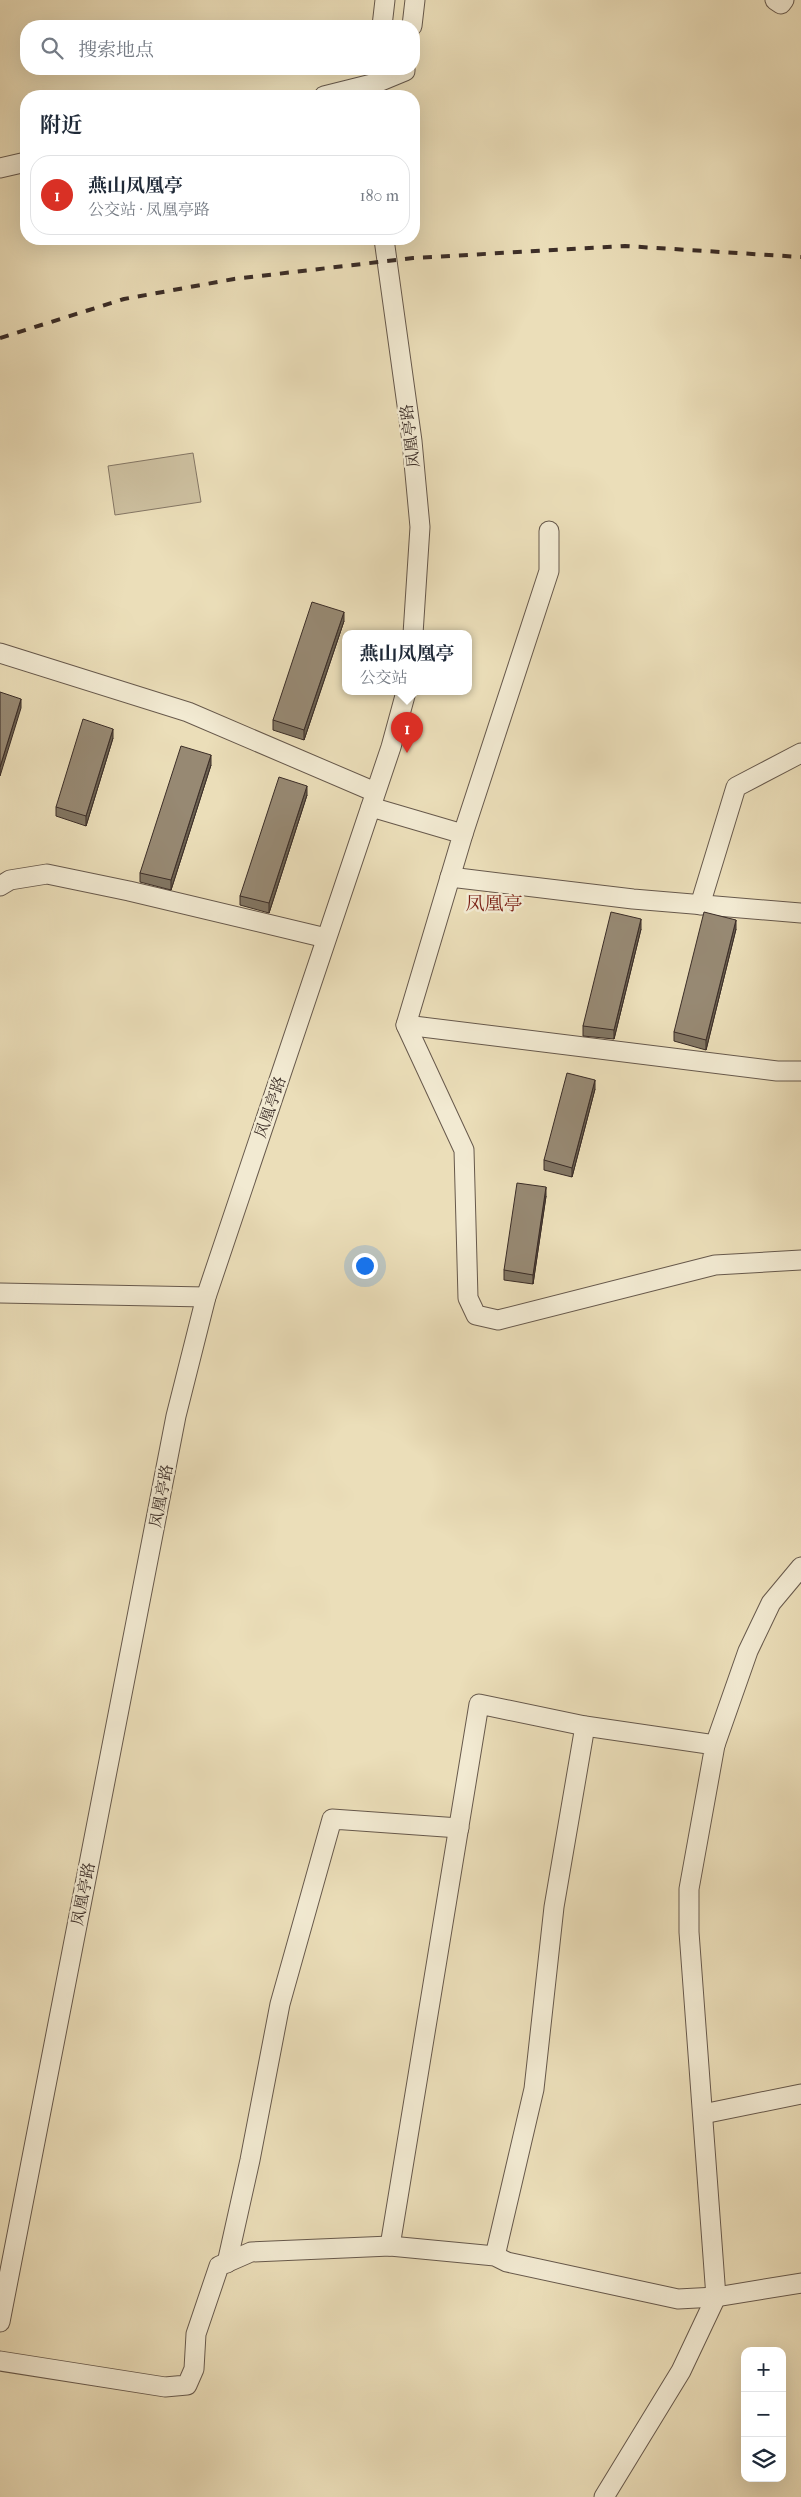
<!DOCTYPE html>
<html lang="zh">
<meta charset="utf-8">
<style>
body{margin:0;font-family:"IM FELL French Canon","Noto Serif SC",serif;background:#f6f6f7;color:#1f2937}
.controls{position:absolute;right:15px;bottom:15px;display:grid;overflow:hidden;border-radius:10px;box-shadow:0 5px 20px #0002}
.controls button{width:45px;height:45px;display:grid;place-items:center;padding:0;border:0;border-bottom:1px solid #e0e1e3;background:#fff;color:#1f2937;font:25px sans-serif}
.you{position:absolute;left:364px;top:1265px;width:18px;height:18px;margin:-12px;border:4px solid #fff;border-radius:50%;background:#1a73e8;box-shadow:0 0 0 8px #1a73e833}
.badge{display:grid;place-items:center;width:32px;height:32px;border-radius:50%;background:#d93025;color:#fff;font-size:16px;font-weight:700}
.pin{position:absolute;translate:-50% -41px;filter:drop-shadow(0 1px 2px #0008)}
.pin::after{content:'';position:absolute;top:26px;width:18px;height:15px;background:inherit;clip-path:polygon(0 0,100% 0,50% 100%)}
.popup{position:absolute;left:342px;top:630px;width:130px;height:65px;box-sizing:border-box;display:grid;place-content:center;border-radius:10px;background:#fff;filter:drop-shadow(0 1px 4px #0005);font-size:16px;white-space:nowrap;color:#747a83}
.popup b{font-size:19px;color:#1f2937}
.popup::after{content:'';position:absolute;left:50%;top:100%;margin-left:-10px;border:10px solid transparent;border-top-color:#fff}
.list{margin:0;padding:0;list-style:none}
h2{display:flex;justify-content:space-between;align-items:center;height:65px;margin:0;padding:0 20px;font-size:21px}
h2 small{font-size:16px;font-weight:400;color:#747a83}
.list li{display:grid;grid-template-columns:32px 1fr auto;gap:15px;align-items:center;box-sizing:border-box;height:80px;margin:0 10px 10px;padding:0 10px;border:1px solid #e0e1e3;border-radius:20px}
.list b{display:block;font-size:19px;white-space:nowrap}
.list p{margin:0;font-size:16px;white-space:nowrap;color:#747a83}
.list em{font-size:16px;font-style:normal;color:#747a83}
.icon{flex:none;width:28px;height:28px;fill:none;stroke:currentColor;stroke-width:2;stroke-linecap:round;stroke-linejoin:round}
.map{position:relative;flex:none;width:801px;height:2497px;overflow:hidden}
.search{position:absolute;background:#fff;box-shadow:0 5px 20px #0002;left:20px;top:20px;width:400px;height:55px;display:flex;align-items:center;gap:12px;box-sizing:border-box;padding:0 18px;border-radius:20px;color:#747a83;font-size:19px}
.panel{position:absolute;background:#fff;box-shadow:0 5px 20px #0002;left:20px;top:90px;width:400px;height:155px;border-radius:20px}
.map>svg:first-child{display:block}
.green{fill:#cdc0a0;stroke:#847664}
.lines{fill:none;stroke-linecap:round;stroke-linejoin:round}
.minor-casing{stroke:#67594c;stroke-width:21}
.minor{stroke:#f2ead2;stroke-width:19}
.rail{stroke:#3b2d27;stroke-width:4;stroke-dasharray:9 9;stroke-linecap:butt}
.wall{fill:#827663;stroke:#3b2d27}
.shaded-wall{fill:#6a6050;stroke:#3b2d27}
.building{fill:#978973;stroke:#3b2d27}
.labels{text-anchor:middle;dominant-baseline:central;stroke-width:5;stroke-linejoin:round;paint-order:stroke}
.street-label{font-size:16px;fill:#3b2d27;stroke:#f2ead2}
.quarter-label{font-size:19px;fill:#7a1f14;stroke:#f2ead2}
</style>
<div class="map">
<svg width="801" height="2497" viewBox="0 0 801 2497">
<rect width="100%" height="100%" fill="#ebdeb9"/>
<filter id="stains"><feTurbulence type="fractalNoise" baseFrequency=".004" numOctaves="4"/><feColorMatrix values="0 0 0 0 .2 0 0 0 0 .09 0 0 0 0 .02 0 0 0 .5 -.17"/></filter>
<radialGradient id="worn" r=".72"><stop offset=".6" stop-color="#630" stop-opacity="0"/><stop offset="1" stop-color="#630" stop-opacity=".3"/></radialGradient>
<path class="green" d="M193 453 201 502 115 515 108 466Z"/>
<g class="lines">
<g class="minor-casing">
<g id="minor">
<path d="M775 0 781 4 784 0"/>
<path d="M382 26 385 0"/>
<path d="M412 26 415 0"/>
<path d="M324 96 376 83 405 71V69"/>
<path d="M0 168 26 162"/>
<path d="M384 239 412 441 420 527 413 634"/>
<path d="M0 653 188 712 375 792"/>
<path d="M371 807 463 834 406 1025 464 1150 468 1298 476 1315 498 1320 715 1265 801 1260"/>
<path d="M463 834 549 571V531"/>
<path d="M450 877 633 899 801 913"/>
<path d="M0 886 10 880 47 874 129 891 326 938"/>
<path d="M700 905 736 787 801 753"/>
<path d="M406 1025 777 1071H801"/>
<path d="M0 1293 206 1297"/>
<path d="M715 1745 748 1651 771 1603 801 1567"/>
<path d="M703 2114 801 2094"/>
<path d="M390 2246 479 1704 585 1726 715 1745 689 1889V1932L716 2297 681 2371 604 2497"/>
<path d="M495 2256 534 2089 554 1907 585 1726"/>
<path d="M227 2263 250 2160 280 2004 332 1819 459 1828"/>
<path d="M0 2322 176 1416 206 1297 391 747 406 692"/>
<path d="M0 2361 165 2387 187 2385 194 2369 196 2334 219 2266 251 2252 390 2246 495 2256 507 2262 678 2299 716 2297 801 2283"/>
</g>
</g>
<use href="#minor" class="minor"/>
<path class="rail" d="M0 338 124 299 234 279 413 258 625 246 801 257"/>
</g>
<g class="wall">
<path d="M344 621 304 740 273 730V720Z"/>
<path d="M113 738 86 826 56 816V807Z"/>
<path d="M211 765 171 890 140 882V873Z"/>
<path d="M307 795 269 913 240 905V896Z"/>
<path d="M641 929 614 1039 583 1036V1026Z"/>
<path d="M736 929 706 1050 674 1041V1032Z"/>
<path d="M595 1089 572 1177 544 1170V1160Z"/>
<path d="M546 1196 533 1284 504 1280V1270Z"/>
</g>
<g class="shaded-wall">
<path d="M344 612V621L304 740V730Z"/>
<path d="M21 699V708L0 776V767Z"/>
<path d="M113 729V738L86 826V816Z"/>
<path d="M211 755V765L171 890V880Z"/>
<path d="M307 786V795L269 913V903Z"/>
<path d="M641 919V929L614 1039V1030Z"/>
<path d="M736 920V929L706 1050V1040Z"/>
<path d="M595 1080V1089L572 1177V1168Z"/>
<path d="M546 1187V1196L533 1284V1275Z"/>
</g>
<g class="building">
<path d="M312 602 344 612 304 730 273 720Z"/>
<path d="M0 692 21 699 0 767Z"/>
<path d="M83 719 113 729 86 816 56 807Z"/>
<path d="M181 746 211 755 171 880 140 873Z"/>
<path d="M279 777 307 786 269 903 240 896Z"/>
<path d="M611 912 641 919 614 1030 583 1026Z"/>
<path d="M704 912 736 920 706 1040 674 1032Z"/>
<path d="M567 1073 595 1080 572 1168 544 1160Z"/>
<path d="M517 1183 546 1187 533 1275 504 1270Z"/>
</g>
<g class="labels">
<g class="street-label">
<text transform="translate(410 436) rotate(-97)">凤凰亭路</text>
<text transform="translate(270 1107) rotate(-71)">凤凰亭路</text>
<text transform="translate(161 1496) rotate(-79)">凤凰亭路</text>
<text transform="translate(83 1894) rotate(-79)">凤凰亭路</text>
</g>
<g class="quarter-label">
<text x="494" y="904">凤凰亭</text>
</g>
</g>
<rect width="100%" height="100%" filter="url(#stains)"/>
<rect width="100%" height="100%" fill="url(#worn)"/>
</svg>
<div class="controls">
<button>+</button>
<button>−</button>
<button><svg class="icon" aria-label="layers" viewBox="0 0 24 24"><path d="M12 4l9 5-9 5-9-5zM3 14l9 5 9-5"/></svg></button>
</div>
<div class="you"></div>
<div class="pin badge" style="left:407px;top:753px">1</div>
<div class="popup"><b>燕山凤凰亭</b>公交站</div>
<div class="search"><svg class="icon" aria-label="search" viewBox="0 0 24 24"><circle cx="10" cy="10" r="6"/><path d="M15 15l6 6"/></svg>搜索地点</div>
<section class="panel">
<h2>附近<small></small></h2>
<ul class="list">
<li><span class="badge">1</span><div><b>燕山凤凰亭</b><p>公交站 · 凤凰亭路</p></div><em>180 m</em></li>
</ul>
</section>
</div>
